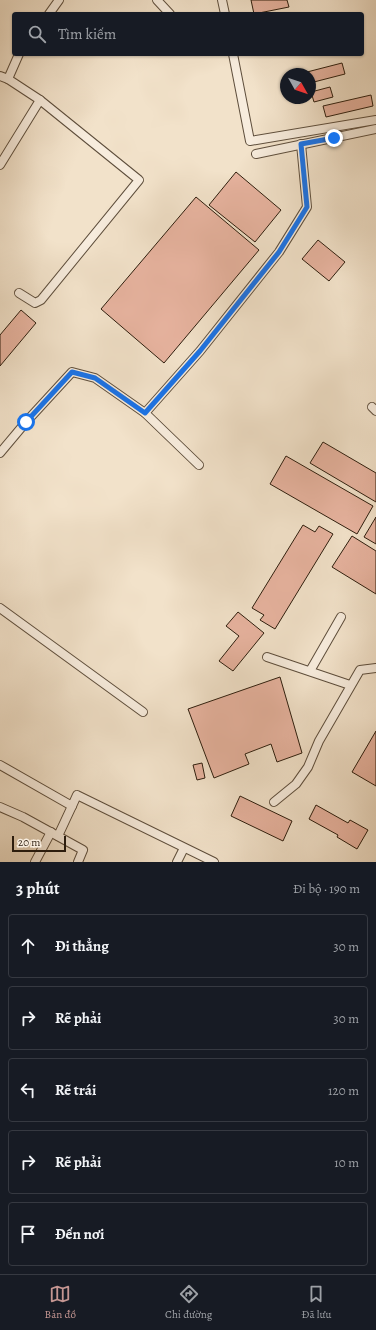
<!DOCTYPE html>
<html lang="vi">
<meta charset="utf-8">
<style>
body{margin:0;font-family:Alegreya,serif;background:#20242c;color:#f1f3f6}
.compass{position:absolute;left:280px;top:68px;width:36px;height:36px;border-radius:50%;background:#171b24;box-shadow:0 1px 3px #0004;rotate:130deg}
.scale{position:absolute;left:12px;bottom:10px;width:54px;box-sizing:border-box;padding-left:4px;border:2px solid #2d1d0d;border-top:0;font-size:11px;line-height:14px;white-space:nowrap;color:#2d1d0d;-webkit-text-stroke:3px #f7ecdd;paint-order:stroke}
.stop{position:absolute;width:12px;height:12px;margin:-9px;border:3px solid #1a73e8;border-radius:50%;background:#fff}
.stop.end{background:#1a73e8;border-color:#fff;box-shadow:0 1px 4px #0008}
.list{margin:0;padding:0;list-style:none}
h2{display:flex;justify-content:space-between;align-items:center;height:52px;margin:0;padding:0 16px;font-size:17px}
h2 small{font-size:13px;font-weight:400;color:#9ea1a6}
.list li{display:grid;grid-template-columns:26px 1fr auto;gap:12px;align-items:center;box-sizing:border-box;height:64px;margin:0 8px 8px;padding:0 8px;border:1px solid #363941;border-radius:4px}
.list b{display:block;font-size:15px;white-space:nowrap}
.list em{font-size:13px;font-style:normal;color:#9ea1a6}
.icon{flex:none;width:22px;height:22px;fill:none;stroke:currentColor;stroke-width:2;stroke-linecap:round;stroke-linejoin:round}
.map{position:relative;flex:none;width:376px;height:862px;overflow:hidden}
.search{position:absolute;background:#171b24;box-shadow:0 1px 3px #0004;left:12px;right:12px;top:12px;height:44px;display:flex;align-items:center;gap:10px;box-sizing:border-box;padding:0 14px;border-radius:4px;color:#9ea1a6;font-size:15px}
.sheet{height:412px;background:#171b24}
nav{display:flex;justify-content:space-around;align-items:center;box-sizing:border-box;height:56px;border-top:1px solid #363941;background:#171b24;font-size:11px;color:#9ea1a6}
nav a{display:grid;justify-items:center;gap:2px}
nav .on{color:#c59692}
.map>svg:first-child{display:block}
.building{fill:#e7b39f;stroke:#2d1d0d}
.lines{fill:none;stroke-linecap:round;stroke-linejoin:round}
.lane-casing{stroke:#5e4e3c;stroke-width:10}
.lane{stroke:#f7ecdd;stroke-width:8}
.route{stroke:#1a73e8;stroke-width:5}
</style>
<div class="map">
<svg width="376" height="862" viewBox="0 0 376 862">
<rect width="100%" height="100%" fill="#f2e2ca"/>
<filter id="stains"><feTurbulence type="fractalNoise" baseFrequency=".005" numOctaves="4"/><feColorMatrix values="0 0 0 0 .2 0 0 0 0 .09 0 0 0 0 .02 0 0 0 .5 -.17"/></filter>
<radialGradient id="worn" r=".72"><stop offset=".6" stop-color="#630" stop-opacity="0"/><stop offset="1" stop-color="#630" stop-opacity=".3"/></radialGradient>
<g class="building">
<path d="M251 0H287L289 7 254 14Z"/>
<path d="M342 63 345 74 310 83V74H308L307 72Z"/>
<path d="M330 87 333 97 314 102 311 92Z"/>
<path d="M371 95 373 106 326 117 323 106Z"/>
<path d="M236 172 281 210 255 242 209 205Z"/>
<path d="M196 197 259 250 164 363 101 309Z"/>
<path d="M318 240 345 262 329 281 302 259Z"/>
<path d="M21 310 36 323 0 366V335Z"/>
<path d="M323 442 376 473V502L310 463Z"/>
<path d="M286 456 373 506 357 534 270 484Z"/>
<path d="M376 517V544L364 537Z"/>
<path d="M303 525 315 532 319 526 333 534 275 629 260 620 264 615 252 608Z"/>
<path d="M352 536 376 551V594L332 567Z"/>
<path d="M238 612 264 633 233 671 219 661 239 636 226 626Z"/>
<path d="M280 677 302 753 277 762 271 744 245 754 249 764 214 778 188 709Z"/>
<path d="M376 731V786L352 772Z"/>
<path d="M202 763 205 778 197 780 193 765Z"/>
<path d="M240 796 292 821 283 841 231 816Z"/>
<path d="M316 805 348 823 350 820 368 830 357 849 337 837 338 835 309 819Z"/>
</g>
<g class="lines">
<g class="lane-casing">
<g id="lane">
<path d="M157 0 170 14"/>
<path d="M222 0 225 14"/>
<path d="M49 14 59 0"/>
<path d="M233 54 250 141 376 120"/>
<path d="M0 76 8 79"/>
<path d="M256 154 376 129"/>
<path d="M0 165 40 100"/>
<path d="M19 293 35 303 41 300 139 180 40 100 8 79 19 54"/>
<path d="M372 407 376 411"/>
<path d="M145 413 199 465"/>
<path d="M0 453 26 422 72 372 95 378 145 413 200 351 279 252 307 207 301 144"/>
<path d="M0 608 143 712"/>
<path d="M267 657 350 685"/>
<path d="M310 671 341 617"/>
<path d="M0 765 72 806 77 795 214 862"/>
<path d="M274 802 296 784 308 767 319 741 360 670 376 668"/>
<path d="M0 807 23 817 83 850 78 862"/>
<path d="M58 836 72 806"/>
<path d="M35 862 51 832"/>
<path d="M177 862 184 848"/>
</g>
</g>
<use href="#lane" class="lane"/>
</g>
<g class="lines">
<path class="route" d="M26 422 72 372 95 378 145 413 200 351 279 252 307 207 301 144 334 138"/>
</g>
<rect width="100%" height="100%" filter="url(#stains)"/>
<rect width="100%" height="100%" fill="url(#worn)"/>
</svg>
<svg class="compass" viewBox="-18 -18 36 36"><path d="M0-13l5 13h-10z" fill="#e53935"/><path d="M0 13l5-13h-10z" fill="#9ea1a6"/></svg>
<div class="scale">20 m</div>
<div class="stop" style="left:26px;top:422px"></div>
<div class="stop end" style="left:334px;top:138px"></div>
<div class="search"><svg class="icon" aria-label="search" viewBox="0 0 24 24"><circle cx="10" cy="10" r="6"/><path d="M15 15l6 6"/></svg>Tìm kiếm</div>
</div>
<section class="sheet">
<h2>3 phút<small>Đi bộ · 190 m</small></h2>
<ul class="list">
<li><svg class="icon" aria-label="ahead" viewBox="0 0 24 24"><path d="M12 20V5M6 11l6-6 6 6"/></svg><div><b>Đi thẳng</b></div><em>30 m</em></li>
<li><svg class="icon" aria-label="right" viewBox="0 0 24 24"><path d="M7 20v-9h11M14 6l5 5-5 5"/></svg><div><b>Rẽ phải</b></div><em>30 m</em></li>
<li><svg class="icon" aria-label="left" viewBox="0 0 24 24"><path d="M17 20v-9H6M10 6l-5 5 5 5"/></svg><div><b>Rẽ trái</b></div><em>120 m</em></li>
<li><svg class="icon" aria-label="right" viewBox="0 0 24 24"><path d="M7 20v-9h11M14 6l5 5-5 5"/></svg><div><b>Rẽ phải</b></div><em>10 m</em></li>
<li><svg class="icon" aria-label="arrive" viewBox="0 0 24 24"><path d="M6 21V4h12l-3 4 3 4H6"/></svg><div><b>Đến nơi</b></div></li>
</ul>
</section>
<nav>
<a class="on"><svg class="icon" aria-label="map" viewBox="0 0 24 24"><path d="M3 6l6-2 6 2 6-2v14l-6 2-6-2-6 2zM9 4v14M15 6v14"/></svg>Bản đồ</a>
<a><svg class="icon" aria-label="directions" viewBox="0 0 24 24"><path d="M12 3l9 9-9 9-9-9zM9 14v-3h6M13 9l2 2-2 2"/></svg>Chỉ đường</a>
<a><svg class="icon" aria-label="saved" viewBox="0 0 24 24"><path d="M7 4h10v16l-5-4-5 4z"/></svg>Đã lưu</a>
</nav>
